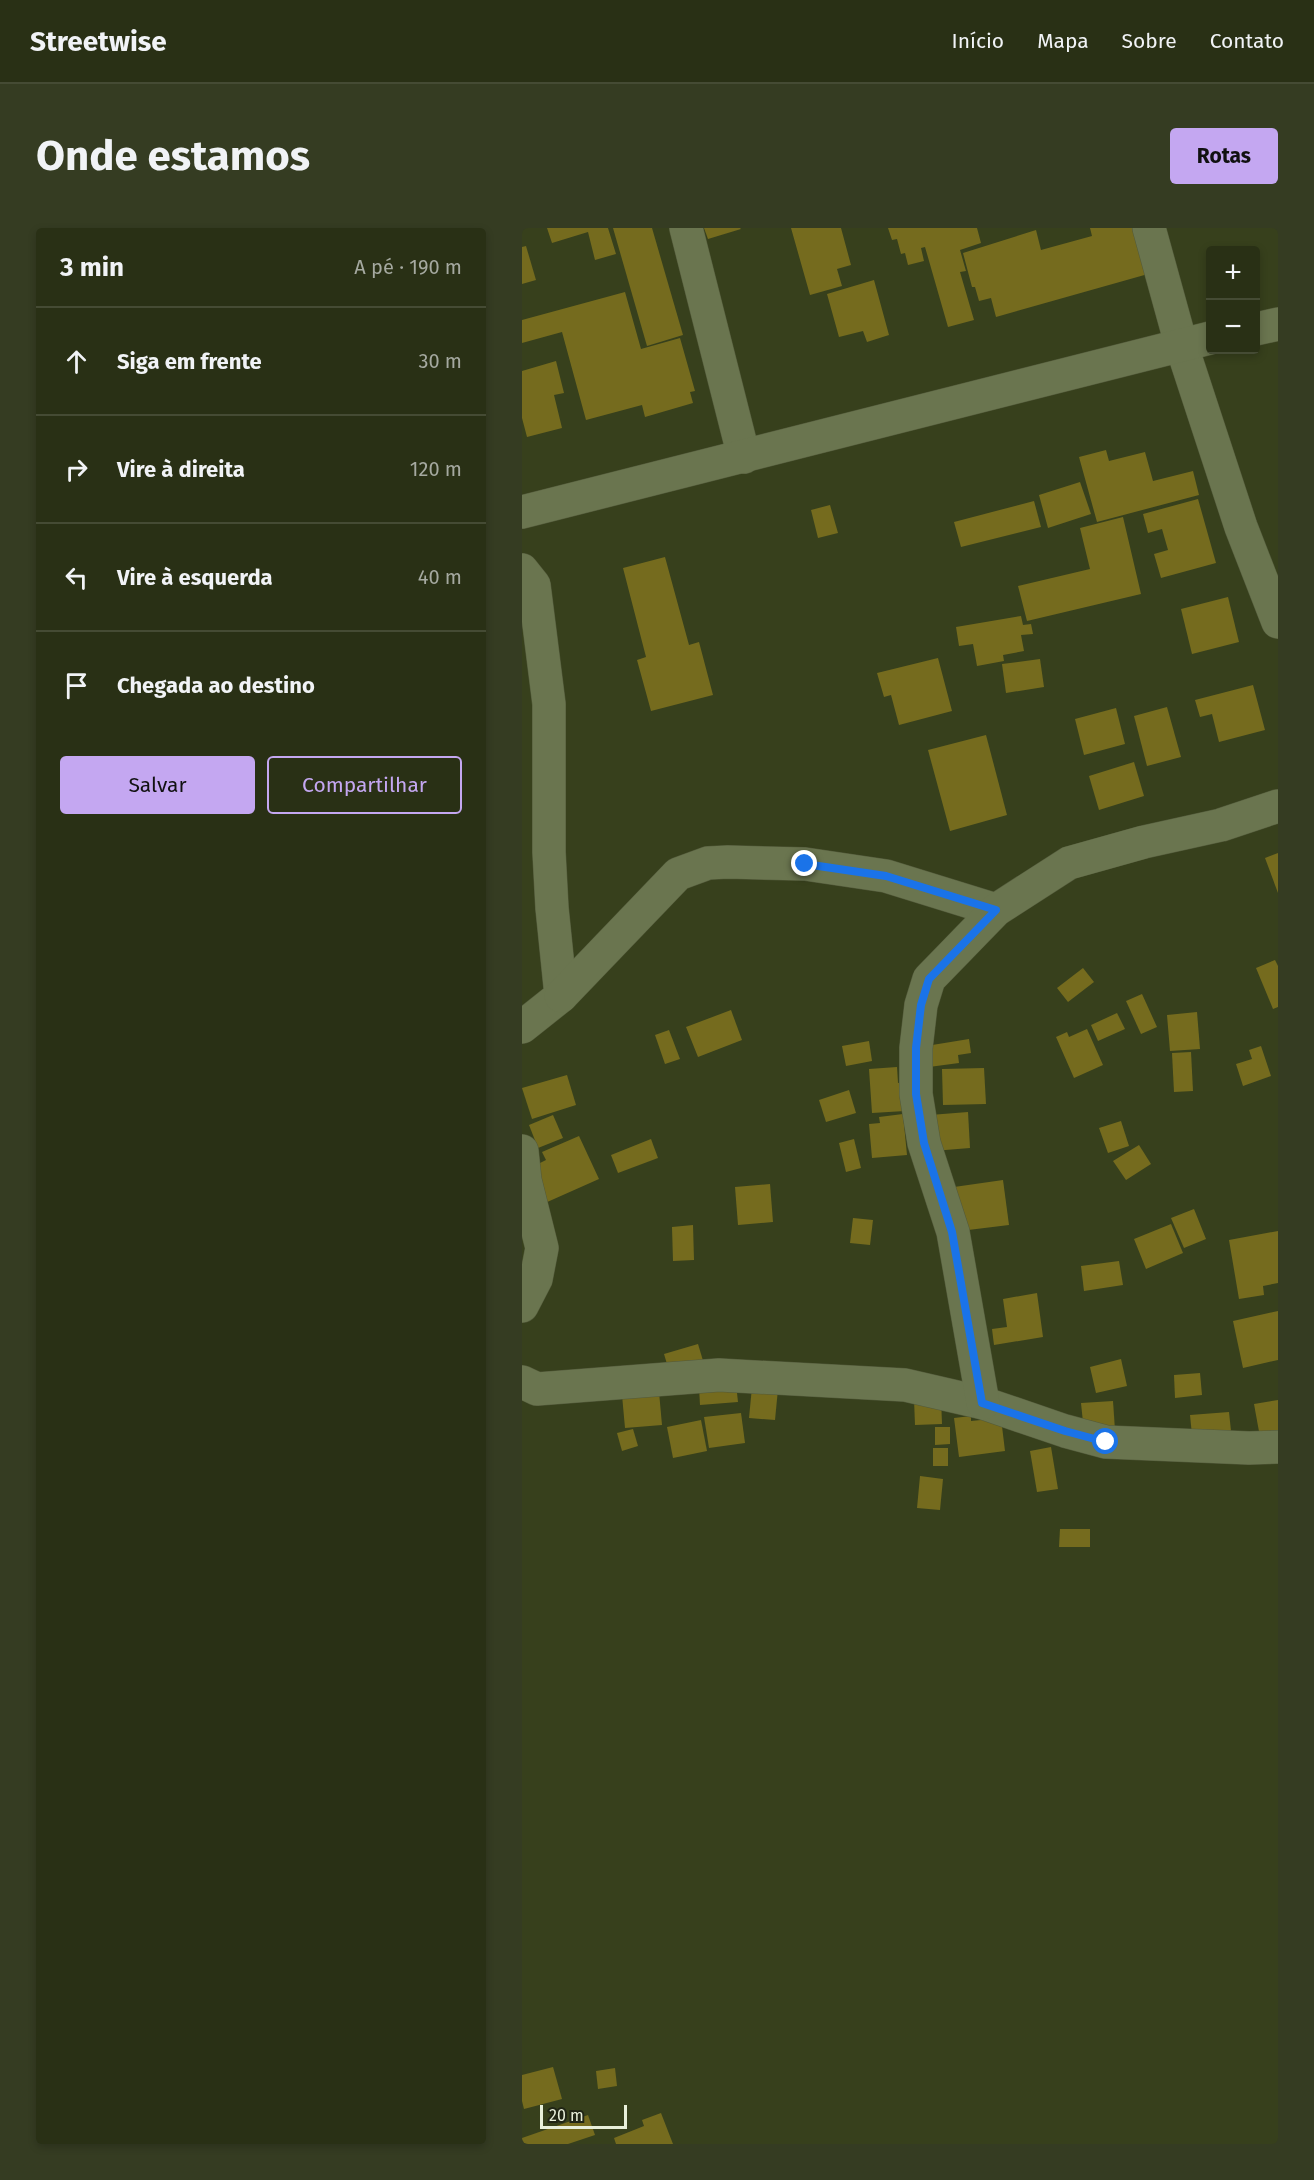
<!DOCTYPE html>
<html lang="pt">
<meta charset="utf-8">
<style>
body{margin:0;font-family:"Fira Sans",sans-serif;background:#353c22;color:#f1f3f6}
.controls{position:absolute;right:18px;top:18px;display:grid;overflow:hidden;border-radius:6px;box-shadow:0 3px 9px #0003}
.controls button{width:54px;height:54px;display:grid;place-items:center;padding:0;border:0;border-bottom:2px solid #454b34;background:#293015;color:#f1f3f6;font:30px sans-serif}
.scale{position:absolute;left:18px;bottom:15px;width:87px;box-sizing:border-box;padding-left:6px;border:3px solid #e8efda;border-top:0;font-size:16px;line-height:21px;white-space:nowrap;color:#e8efda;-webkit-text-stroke:4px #202515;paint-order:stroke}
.stop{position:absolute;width:18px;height:18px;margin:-14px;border:4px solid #1a73e8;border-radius:50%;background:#fff}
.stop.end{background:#1a73e8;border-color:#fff;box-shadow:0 2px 6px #0008}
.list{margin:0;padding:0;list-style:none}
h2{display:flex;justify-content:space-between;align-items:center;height:78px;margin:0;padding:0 24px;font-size:26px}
h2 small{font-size:20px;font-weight:400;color:#a5a9a0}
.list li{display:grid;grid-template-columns:39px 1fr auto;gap:18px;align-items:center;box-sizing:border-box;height:108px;padding:0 24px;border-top:2px solid #454b34}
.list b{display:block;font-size:22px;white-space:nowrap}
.list em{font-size:20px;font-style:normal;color:#a5a9a0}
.actions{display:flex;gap:12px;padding:18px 24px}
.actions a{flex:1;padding:14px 0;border:2px solid #c4a7f1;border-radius:6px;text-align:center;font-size:21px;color:#c4a7f1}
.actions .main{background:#c4a7f1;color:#111}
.icon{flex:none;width:33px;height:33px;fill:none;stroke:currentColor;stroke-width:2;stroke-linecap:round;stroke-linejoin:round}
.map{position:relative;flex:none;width:756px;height:1916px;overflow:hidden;border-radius:6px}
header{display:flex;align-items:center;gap:36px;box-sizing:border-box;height:84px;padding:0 30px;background:#293015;border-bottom:2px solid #454b34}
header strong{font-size:28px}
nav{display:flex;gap:33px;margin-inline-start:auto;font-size:21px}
.intro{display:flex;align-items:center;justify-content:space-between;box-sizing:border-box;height:144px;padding:0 36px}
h1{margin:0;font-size:42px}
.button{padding:15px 27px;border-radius:6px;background:#c4a7f1;color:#111;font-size:21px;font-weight:700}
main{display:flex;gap:36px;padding:0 36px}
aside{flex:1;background:#293015;border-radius:6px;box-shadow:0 3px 9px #0003}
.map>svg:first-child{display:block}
.building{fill:#756b1e}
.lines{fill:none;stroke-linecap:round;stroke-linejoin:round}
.street-casing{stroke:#535a3b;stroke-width:34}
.street{stroke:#6a754f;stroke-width:33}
.route{stroke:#1a73e8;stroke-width:8}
</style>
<header>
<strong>Streetwise</strong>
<nav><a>Início</a><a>Mapa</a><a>Sobre</a><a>Contato</a></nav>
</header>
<div class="intro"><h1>Onde estamos</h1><a class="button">Rotas</a></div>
<main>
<aside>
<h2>3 min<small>A pé · 190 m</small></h2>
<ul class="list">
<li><svg class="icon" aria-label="ahead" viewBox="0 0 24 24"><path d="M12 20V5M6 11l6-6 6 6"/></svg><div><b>Siga em frente</b></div><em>30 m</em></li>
<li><svg class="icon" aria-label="right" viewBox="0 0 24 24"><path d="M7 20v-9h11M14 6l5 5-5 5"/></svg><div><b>Vire à direita</b></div><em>120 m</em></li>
<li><svg class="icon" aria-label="left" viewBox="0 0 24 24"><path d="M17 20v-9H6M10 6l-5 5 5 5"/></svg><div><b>Vire à esquerda</b></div><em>40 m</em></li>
<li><svg class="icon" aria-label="arrive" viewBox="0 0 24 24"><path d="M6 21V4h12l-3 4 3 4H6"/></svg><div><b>Chegada ao destino</b></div></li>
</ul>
<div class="actions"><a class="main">Salvar</a><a>Compartilhar</a></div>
</aside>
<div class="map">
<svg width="756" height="1916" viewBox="0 0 756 1916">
<rect width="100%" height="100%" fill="#37401c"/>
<g class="building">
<path d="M25 0H86L94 26 73 32 66 4 30 15Z"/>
<path d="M91 0H130L161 107 125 118Z"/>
<path d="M182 0H218L219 1 186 11Z"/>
<path d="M269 0H319L329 37 315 41 320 58 288 67Z"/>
<path d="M366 0H455L459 15 438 22 444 43 438 44 452 92 426 99 403 19 399 20 402 33 386 37 383 25 379 26 375 11 370 12Z"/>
<path d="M568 0H614L626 46 474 89 469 70 457 73 453 59H450L441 25 514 2 519 22 570 8Z"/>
<path d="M4 18 14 52 0 56V19Z"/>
<path d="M352 52 367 107 345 114 341 103 317 109 305 66Z"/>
<path d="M103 64 119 121 158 110 173 163 168 164 171 175 123 189 120 177 64 192 40 104 0 115V92Z"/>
<path d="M34 133 42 165 32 167 40 200 5 209 0 190V143Z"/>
<path d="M584 222 587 233 623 224 631 253 671 243 677 267 575 294 557 229Z"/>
<path d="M558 254 569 286 526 300 517 267Z"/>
<path d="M676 271 694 335 639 350 632 326 646 322 640 301 626 305 621 286Z"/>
<path d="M512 273 519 299 439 319 432 294Z"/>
<path d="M308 277 316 305 296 310 289 282Z"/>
<path d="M601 289 619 366 505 393 496 358 568 341 558 300Z"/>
<path d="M143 329 167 417 177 414 191 467 129 483 115 432 124 429 101 340Z"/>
<path d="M706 369 717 414 670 426 659 381Z"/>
<path d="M499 388 501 397 509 396 511 406 499 407 502 423 481 427 482 433 455 438 451 416 437 418 434 399Z"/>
<path d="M416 430 430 483 377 497 369 467 362 469 355 445Z"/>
<path d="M518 431 522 459 484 465 480 436Z"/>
<path d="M731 457 743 502 697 514 690 486 678 489 673 472Z"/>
<path d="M645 479 659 529 625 538 612 488Z"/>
<path d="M594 480 603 516 562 527 553 491Z"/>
<path d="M464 507 485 587 428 603 406 522Z"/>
<path d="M612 534 622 568 577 582 567 548Z"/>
<path d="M756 625V665L743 630Z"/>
<path d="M753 732 756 738V779L751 781 734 740Z"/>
<path d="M561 740 572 754 546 774 535 760Z"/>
<path d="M620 766 635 799 619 806 604 773Z"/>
<path d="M209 782 220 812 176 829 164 799Z"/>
<path d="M675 784 678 821 648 823 645 787Z"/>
<path d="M595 785 603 801 576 813 569 797Z"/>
<path d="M565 801 581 837 552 850 534 809 545 804 547 809Z"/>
<path d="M147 802 158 831 143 836 133 807Z"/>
<path d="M447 811 449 825 436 827 437 835 407 839 404 818Z"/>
<path d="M347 813 350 833 324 838 320 818Z"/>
<path d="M739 818 749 848 721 858 714 836 730 831 727 822Z"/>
<path d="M669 824 671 863 652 864 650 825Z"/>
<path d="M375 839 376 855 381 854 383 883 350 885 347 841Z"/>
<path d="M462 840 464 876 421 877 420 841Z"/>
<path d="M45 847 54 877 10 891 0 860Z"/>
<path d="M327 862 334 885 304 894 297 872Z"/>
<path d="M446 884 448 920 411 923 408 887Z"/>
<path d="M381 886 385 927 350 930 347 896 358 895 357 889Z"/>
<path d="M31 887 41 910 16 920 7 897Z"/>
<path d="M599 893 607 918 586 925 577 900Z"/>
<path d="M57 908 77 951 23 975 8 940 24 932 20 924Z"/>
<path d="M129 911 136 930 96 945 89 927Z"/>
<path d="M332 911 339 940 324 944 317 915Z"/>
<path d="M617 917 629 936 604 952 591 933Z"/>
<path d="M481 952 487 997 438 1003 432 959Z"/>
<path d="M248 956 251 994 216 997 213 959Z"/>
<path d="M672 981 684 1011 662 1020 649 990Z"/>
<path d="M331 990 351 992 348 1017 328 1015Z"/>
<path d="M649 996 661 1025 624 1041 612 1011Z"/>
<path d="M171 997 172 1032 151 1033 150 999Z"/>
<path d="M756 1003V1055L741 1058 742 1067 717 1071 707 1012Z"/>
<path d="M597 1033 601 1057 562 1063 559 1038Z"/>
<path d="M515 1065 521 1109 472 1117 470 1101 485 1099 481 1071Z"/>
<path d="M756 1083V1132L721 1140 711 1093Z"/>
<path d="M176 1116 182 1136 148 1146 142 1126Z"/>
<path d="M599 1131 605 1158 574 1165 568 1139Z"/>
<path d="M678 1145 680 1167 653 1170 652 1147Z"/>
<path d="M214 1156 216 1174 178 1177 177 1159Z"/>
<path d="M230 1159 256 1161 253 1192 227 1190Z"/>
<path d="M137 1164 140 1197 103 1200 100 1167Z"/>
<path d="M419 1170 420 1196 393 1197 392 1171Z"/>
<path d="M756 1172V1206L738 1209 732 1176Z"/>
<path d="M591 1173 593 1202 562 1204 559 1175Z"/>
<path d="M707 1184 709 1203 670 1207 668 1187Z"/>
<path d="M219 1185 223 1215 187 1220 182 1189Z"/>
<path d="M449 1188V1193L479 1190 483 1223 437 1229 432 1190Z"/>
<path d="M179 1192 185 1223 151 1230 145 1199Z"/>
<path d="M413 1199H428V1216L413 1217Z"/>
<path d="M111 1201 116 1218 100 1223 95 1205Z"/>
<path d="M529 1219 536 1261 515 1264 508 1223Z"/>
<rect x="411" y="1220" width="15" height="18"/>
<path d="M398 1248 421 1251 418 1282 395 1280Z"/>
<path d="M538 1301H568V1319H537Z"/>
<path d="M31 1839 40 1871 2 1881 0 1873V1847Z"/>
<path d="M93 1840 95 1858 76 1861 74 1843Z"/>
<path d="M139 1885 151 1916H94L92 1910 122 1898 120 1892Z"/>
<path d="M66 1887 73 1907 46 1916H0V1910Z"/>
</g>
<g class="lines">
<g class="street-casing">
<g id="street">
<path d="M164 0 222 229"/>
<path d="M627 0 659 116 719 299 756 394"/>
<path d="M734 101 756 96"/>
<path d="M0 284 688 110"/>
<path d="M0 342 12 357 27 476V624L30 680 39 768 0 799"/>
<path d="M39 768 156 646 186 635 206 634 283 636 364 648 474 682"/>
<path d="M0 923 3 952 20 1020 14 1051 0 1078"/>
<path d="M0 1154 15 1161 197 1147 383 1157 461 1175 543 1203 584 1214 727 1220 756 1219"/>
<path d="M461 1175 431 1004 402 915 394 866V820L399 777 407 751 474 682 547 635 622 614 699 597 756 578"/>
</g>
</g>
<use href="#street" class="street"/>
</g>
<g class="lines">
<path class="route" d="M283 636 364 648 474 682 407 751 399 777 394 820V866L402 915 430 1004 460 1175 543 1203 584 1214"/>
</g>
</svg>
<div class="controls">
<button>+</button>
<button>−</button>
</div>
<div class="scale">20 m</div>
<div class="stop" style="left:584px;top:1214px"></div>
<div class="stop end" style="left:283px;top:636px"></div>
</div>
</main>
